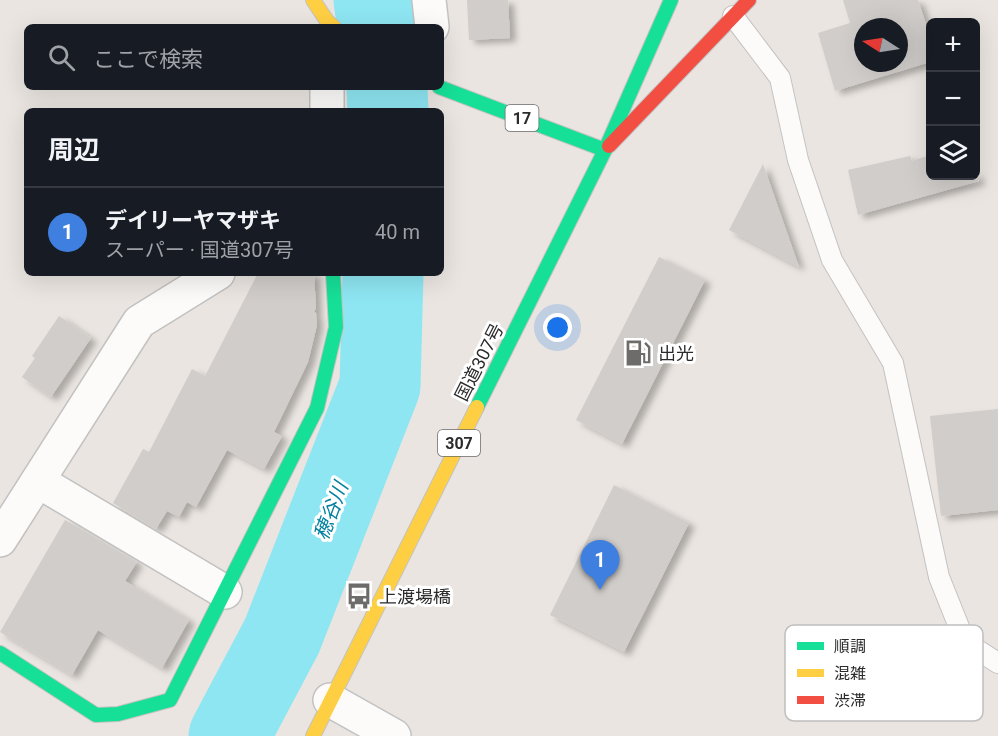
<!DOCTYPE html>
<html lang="ja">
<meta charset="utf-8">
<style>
body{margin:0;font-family:Roboto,"Noto Sans JP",sans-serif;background:#20242c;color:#f1f3f6}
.controls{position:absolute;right:18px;top:18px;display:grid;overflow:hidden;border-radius:9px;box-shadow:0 6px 24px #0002}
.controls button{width:54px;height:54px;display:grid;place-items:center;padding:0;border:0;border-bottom:2px solid #363941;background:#171b24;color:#f1f3f6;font:30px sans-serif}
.compass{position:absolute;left:854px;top:18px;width:54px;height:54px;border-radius:50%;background:#171b24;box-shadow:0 6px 24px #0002;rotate:282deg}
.you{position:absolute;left:558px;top:328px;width:21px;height:21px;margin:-15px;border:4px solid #fff;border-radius:50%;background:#1a73e8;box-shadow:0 0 0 9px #1a73e833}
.badge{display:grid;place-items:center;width:39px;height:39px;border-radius:50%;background:#b45309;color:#fff;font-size:20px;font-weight:700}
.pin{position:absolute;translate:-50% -50px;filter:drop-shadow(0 2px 3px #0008)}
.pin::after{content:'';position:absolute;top:32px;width:21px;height:18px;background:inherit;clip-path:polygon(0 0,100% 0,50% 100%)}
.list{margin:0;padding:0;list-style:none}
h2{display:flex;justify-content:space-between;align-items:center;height:78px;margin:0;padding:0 24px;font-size:26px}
h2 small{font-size:20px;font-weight:400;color:#9ea1a6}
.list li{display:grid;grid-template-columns:39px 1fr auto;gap:18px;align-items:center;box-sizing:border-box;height:90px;padding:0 24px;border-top:2px solid #363941}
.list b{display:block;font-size:22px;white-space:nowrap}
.list p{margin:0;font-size:20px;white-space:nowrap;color:#9ea1a6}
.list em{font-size:20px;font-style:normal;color:#9ea1a6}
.icon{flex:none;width:33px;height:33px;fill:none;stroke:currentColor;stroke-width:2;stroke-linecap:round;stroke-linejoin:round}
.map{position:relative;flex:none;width:998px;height:736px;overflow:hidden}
.search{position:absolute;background:#171b24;box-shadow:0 6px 24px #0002;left:24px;top:24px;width:420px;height:66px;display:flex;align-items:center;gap:15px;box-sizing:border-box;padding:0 21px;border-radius:9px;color:#9ea1a6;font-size:22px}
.panel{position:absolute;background:#171b24;box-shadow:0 6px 24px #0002;left:24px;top:108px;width:420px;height:168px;border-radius:9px}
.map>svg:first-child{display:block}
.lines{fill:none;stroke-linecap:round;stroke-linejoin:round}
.river{stroke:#8ee6f2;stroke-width:81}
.building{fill:#d0cdca;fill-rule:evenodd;filter:url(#shadow)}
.lane-casing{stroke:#c3c2c2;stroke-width:22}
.street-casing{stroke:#c3c2c2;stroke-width:36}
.fast-casing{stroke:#c3c2c2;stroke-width:16}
.slow-casing{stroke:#c3c2c2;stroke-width:16}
.jam-casing{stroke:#c3c2c2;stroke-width:16}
.lane{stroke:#fcfbfa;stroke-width:20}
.street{stroke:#fcfbfa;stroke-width:33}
.fast{stroke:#16e098;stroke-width:14}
.slow{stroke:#ffcf43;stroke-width:14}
.jam{stroke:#f24e42;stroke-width:14}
.labels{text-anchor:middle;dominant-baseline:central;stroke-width:6;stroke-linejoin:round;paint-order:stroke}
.shield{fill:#fff;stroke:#6b6b6b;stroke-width:1.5}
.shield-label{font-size:16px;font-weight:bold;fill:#2b2b2b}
.poi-label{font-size:18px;fill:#2b2b2b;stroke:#fff;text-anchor:start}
.street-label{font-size:18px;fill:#2b2b2b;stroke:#fff}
.water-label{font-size:20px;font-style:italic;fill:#0380a0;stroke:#fff}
.key{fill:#fff;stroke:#bfbfbf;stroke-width:1.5}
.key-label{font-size:16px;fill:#2b2b2b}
</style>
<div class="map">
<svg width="998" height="736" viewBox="0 0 998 736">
<defs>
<filter id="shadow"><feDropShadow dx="6" dy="4" stdDeviation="3" flood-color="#0004"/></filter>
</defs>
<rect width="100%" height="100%" fill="#eae5e0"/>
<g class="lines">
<g class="river">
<path d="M374 0 378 27"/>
<path d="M387 87 388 111"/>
<path d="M229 736 282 636 380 386 383 273"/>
</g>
</g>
<g class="building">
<path d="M467 0H508L510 38 469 40Z"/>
<path d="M843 0H918L930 36V62L835 91 818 33 850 23ZM863 27H899V63H863Z"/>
<path d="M930 155V176H975V168L979 181 858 215 848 170 910 156 912 161Z"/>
<path d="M763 164 799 267 729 230Z"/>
<path d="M659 257 705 280 622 444 576 420Z"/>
<path d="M258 273H314L316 308 314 312 316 313 317 325 308 362 274 432 282 436 264 469 227 450 196 507 187 502 179 517 167 511 156 529 113 503 143 449 149 452 192 369 205 376Z"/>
<path d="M59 316 91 338 51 397 22 377 35 358 32 356Z"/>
<path d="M998 409V510L941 516 930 416Z"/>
<path d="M614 485 689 523 624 652 550 615Z"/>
<path d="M65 520 137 562 125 581 189 620 162 668 98 630 72 675 0 632Z"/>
</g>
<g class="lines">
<g class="lane-casing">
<path id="lane" d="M733 16 780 78 798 160 832 260 893 363 939 577 965 642 998 663"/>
</g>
<g class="street-casing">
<g id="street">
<path d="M429 0 432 27"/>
<path d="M327 87V111"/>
<path d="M38 481 225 592"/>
<path d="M0 540 139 322 218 273"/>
<path d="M330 700 394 736"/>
</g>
</g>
<g class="fast-casing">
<g id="fast">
<path d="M439 87 605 150"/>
<path d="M477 407 605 150 671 0"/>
<path d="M0 653 96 715 118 714 170 700 317 408 336 327 333 273"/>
</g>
</g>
<g class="slow-casing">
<g id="slow">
<path d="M313 0 327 21 334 27"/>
<path d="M313 736 477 407"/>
</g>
</g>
<g class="jam-casing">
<path id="jam" d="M609 146 749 0"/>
</g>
<use href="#lane" class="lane"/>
<use href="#street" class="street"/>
<use href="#fast" class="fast"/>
<use href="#slow" class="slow"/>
<use href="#jam" class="jam"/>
</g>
<defs>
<g id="fuel-bare" transform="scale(2.07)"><path d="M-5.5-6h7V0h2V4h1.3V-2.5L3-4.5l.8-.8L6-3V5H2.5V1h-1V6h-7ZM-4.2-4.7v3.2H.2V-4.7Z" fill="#6e6c6a" stroke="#fff" stroke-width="2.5" paint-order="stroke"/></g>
<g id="bus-bare" transform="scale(2.07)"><path d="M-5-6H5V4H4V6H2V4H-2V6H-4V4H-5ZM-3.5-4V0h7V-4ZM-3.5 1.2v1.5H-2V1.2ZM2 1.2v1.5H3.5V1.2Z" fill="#6e6c6a" stroke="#fff" stroke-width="2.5" paint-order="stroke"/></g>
</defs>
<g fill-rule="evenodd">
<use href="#fuel-bare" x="638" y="353"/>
<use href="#bus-bare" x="359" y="596"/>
</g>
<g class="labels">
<g class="shield">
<rect x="505.5" y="105" width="33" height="26" rx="4.5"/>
<rect x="438" y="430" width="42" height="26" rx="4.5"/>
</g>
<g class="shield-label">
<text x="522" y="118">17</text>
<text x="459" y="443">307</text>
</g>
<g class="poi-label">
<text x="658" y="353">出光</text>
<text x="379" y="596">上渡場橋</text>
</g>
<g class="street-label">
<text transform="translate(479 362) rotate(-63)">国道307号</text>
</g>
<g class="water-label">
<text transform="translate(331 511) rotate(-69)">穂谷川</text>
</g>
</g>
<rect x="785" y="625" width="198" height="96" rx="9" class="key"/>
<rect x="797" y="642" width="27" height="8" fill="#16e098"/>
<rect x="797" y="669" width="27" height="8" fill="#ffcf43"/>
<rect x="797" y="696" width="27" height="8" fill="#f24e42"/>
<g class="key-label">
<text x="834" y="652">順調</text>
<text x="834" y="679">混雑</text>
<text x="834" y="706">渋滞</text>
</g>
</svg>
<div class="controls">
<button>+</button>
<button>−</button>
<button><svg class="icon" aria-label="layers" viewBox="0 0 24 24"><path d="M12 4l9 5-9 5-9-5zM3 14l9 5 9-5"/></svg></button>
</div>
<svg class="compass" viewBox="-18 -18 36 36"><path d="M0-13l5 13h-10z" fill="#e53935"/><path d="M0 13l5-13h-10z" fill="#9ea1a6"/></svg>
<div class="you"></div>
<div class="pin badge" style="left:600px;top:590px;background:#3f7fe0">1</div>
<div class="search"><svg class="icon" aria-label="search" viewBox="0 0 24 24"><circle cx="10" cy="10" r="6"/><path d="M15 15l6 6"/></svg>ここで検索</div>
<section class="panel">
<h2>周辺<small></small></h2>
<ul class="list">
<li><span class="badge" style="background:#3f7fe0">1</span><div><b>デイリーヤマザキ</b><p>スーパー · 国道307号</p></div><em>40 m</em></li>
</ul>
</section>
</div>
